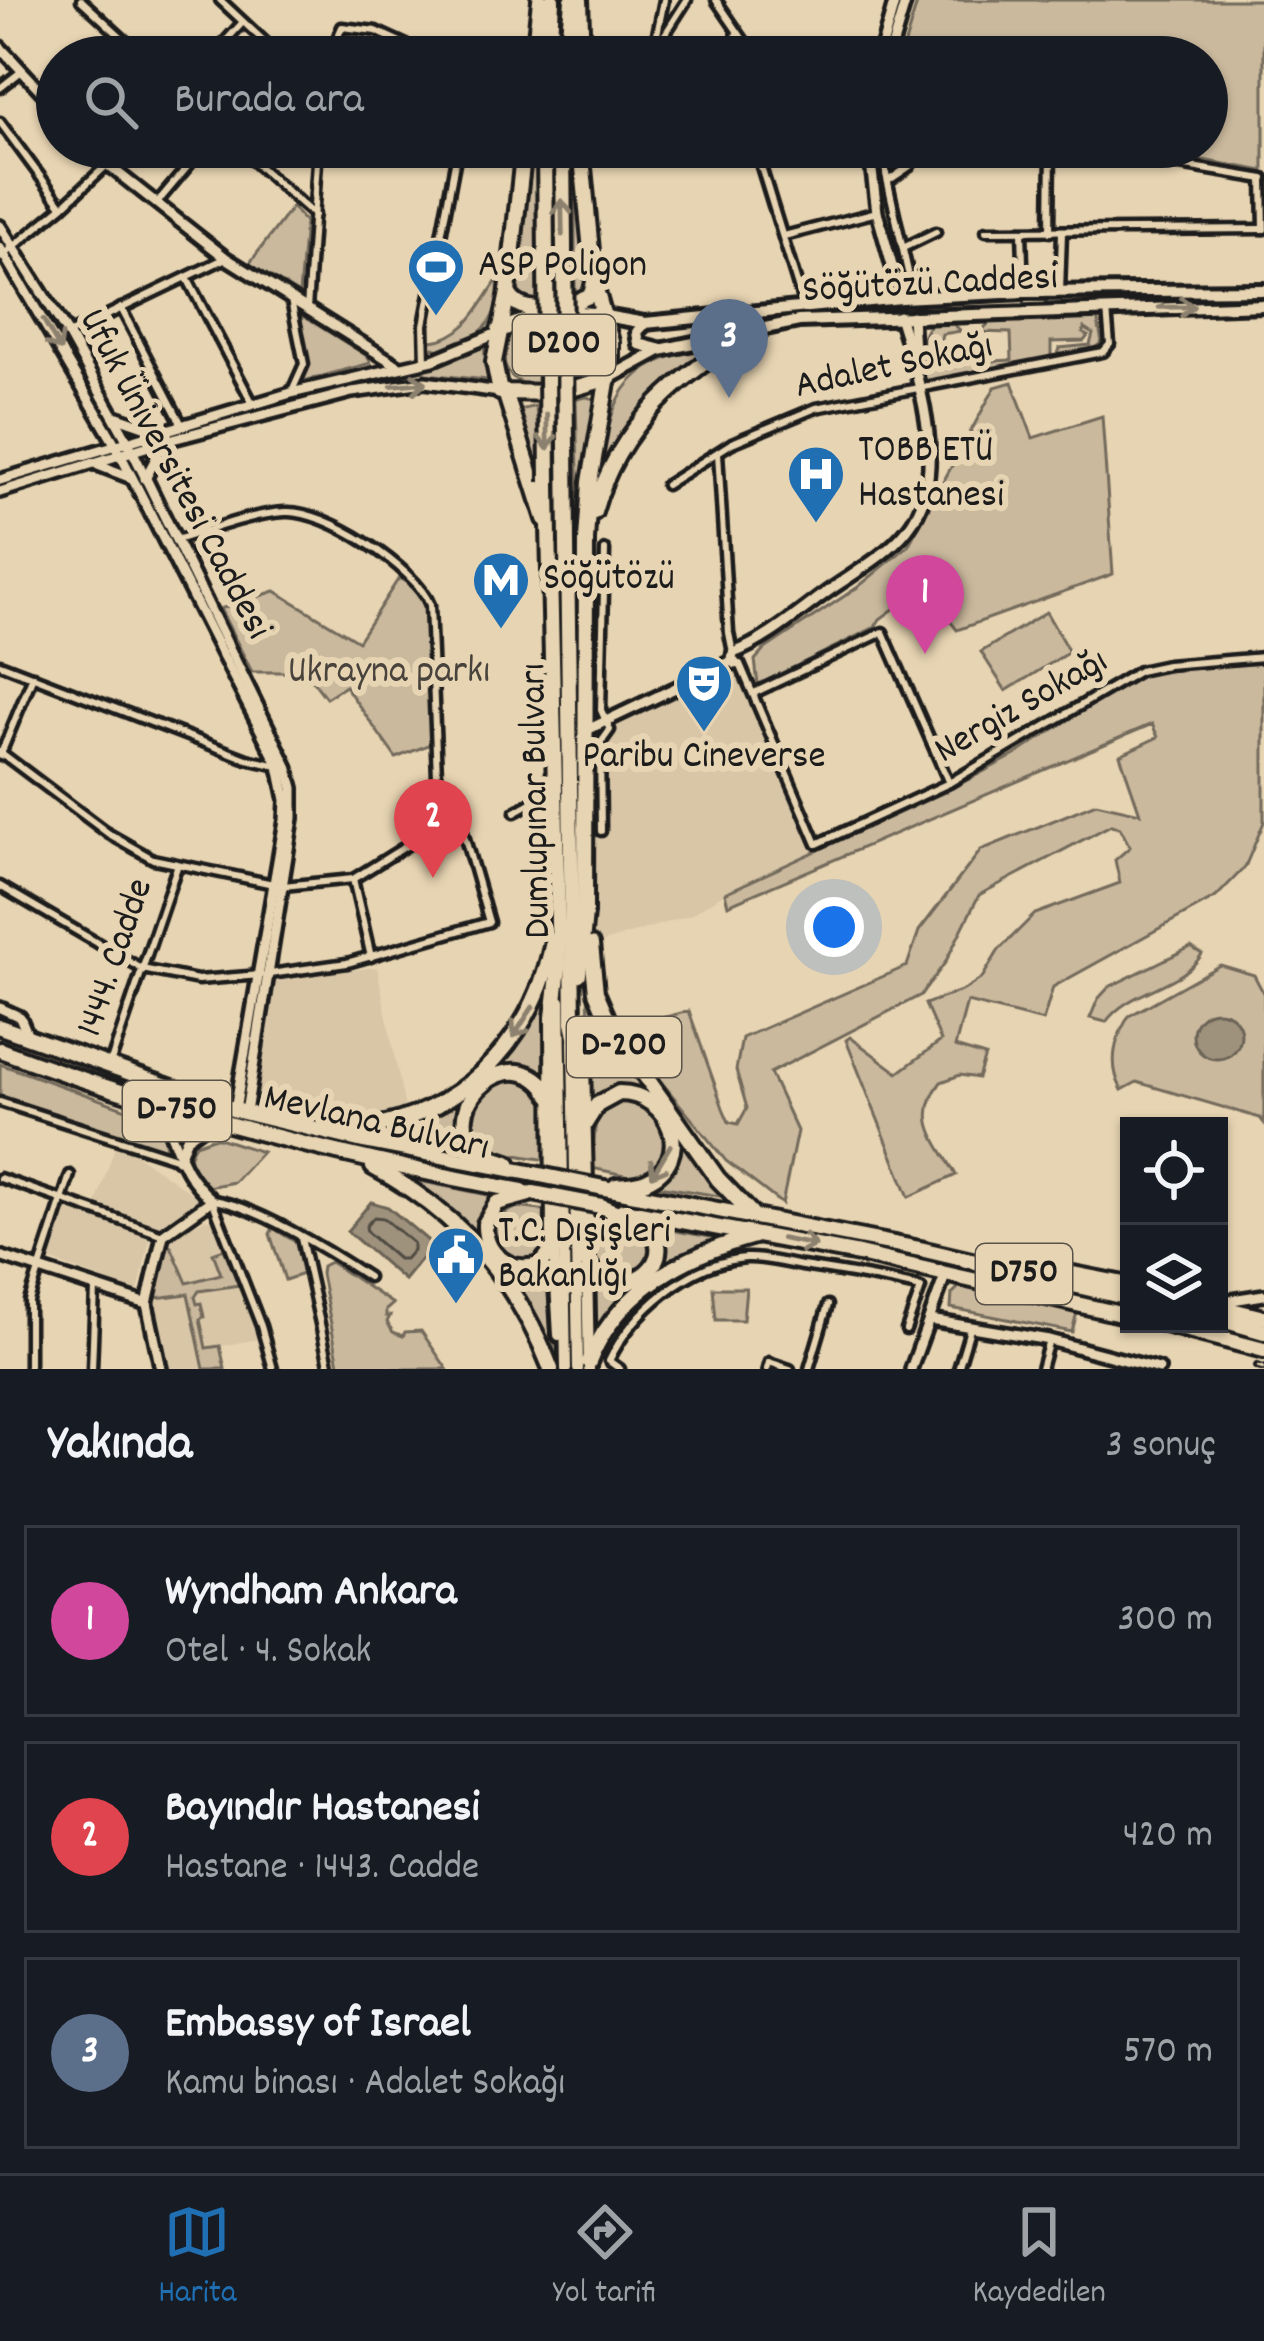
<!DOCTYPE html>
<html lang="tr">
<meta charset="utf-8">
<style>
body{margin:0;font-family:Dekko,sans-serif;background:#242831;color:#f1f3f6}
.controls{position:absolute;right:36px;bottom:36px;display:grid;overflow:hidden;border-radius:0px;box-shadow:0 3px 9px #0004}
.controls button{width:108px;height:108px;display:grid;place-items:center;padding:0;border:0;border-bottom:3px solid #363941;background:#171b24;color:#f1f3f6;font:60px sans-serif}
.you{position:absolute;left:834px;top:927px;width:42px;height:42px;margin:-30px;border:9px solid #fff;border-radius:50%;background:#1a73e8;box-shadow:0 0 0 18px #1a73e833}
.badge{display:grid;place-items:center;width:78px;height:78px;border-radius:50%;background:#1f6fb2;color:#fff;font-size:39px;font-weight:700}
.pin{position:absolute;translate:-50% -99px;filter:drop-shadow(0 3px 6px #0008)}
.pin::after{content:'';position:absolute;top:63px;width:42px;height:36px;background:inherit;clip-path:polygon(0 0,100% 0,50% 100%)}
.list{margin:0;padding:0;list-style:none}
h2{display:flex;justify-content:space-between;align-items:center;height:156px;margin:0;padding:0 48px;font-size:51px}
h2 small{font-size:39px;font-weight:400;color:#9ea1a6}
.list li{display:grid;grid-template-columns:78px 1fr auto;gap:36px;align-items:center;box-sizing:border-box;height:192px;margin:0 24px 24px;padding:0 24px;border:3px solid #363941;border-radius:0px}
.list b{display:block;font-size:45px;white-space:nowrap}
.list p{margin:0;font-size:39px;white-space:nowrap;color:#9ea1a6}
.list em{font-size:39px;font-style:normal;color:#9ea1a6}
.icon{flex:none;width:66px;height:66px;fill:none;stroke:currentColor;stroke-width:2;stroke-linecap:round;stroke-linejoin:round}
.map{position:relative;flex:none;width:1264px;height:1369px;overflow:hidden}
.search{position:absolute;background:#171b24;box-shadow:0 3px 9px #0004;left:36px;right:36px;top:36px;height:132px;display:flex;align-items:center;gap:30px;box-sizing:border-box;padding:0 42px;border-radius:66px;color:#9ea1a6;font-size:45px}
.sheet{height:804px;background:#171b24}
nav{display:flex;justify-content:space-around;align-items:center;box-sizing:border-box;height:168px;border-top:3px solid #363941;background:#171b24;font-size:33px;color:#9ea1a6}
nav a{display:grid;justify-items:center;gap:6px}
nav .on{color:#1f6fb2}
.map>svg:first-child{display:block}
.built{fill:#d8c6a7}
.green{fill:#cab99d;stroke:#736a5c;stroke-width:3}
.water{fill:#9f927d;stroke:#6b6356;stroke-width:3}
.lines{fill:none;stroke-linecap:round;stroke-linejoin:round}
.shore{stroke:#504b43;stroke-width:3}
.street-casing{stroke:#1c1c1c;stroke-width:15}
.secondary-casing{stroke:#1c1c1c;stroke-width:18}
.primary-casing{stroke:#1c1c1c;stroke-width:20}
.highway-casing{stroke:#1c1c1c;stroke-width:22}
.street{stroke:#e7d4b2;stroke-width:6}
.secondary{stroke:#e7d4b2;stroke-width:9}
.primary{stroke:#e7d4b2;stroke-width:10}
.highway{stroke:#e7d4b2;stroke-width:14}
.rail-casing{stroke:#1c1c1c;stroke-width:8}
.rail{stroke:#e7d4b2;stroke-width:3;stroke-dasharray:9;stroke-linecap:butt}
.highway-bridge-casing{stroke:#1c1c1c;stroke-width:22;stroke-linecap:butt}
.highway-bridge{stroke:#e7d4b2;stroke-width:14}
.oneway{stroke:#8c816e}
.labels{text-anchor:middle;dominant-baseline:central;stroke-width:12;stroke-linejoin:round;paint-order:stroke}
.shield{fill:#e7d4b2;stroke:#595349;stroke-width:3}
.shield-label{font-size:36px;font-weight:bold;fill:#1c1c1c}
.poi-label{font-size:39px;fill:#1c1c1c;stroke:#e7d4b2;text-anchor:start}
.street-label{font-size:39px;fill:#1c1c1c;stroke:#e7d4b2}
.park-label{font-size:39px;fill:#48433c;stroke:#e7d4b2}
</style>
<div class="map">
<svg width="1264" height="1369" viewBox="0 0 1264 1369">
<rect width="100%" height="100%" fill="#e7d4b2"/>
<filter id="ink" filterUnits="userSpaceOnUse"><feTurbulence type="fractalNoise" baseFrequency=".00833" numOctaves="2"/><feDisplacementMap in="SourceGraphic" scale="24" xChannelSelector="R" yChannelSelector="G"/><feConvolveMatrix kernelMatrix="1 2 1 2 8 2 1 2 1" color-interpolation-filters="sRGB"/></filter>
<g filter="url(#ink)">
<g class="built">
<path d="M736 664 819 849 725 893 690 915 591 946 585 731Z"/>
<path d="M377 967 405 1108 348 1121 253 1100 274 980Z"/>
<path d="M117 1141 201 1200 154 1229 95 1207Z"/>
<path d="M66 1206 150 1238 138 1292 47 1259Z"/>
<path d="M205 1219 212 1221 258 1339 206 1349 198 1339 204 1369H166L154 1304 166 1243 170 1237Z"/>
</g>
<g class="green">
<path d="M918 0H1264V171L1130 147H1207V57H901Z"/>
<path d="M531 147H538L539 305 529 307 518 296Z"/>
<path d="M575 147 590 290 575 298Z"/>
<path d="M292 207 305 222 299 294 249 264Z"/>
<path d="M498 279C501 324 482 335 443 351L430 347 431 341C466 338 480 305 498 279Z"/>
<path d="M300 314 367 356 371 363 304 381 306 355Z"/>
<path d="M577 317 598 325C611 347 608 375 578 377Z"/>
<path d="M1097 317 1102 342 1095 348 1057 357 1060 348 1090 345 1093 334 1084 328 1083 333 1088 336 1084 341 1051 342V358L932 385 923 378C922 352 915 322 948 319L961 331 942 334 941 339 933 340 935 364 1012 360 1011 333 981 332 993 318Z"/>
<path d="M537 323V386C505 383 496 361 510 333Z"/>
<path d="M484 346 488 380 425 374 423 370Z"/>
<path d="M716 348 674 379 598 488C609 402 618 358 716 348Z"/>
<path d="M1012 382 1033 438 1102 416 1113 574 957 630 944 613 917 592 880 619 875 627 758 685 755 660 765 649 858 587 908 546 995 387Z"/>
<path d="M587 397 598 400 580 548 576 399Z"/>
<path d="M536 406 543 507 520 410Z"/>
<path d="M399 578 420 591 427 608 433 743 396 758 345 686 326 698 306 672H252L220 609 275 591 358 641Z"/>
<path d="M1046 612 1069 652 1006 691 981 652Z"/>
<path d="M1264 660V822L1245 867 1216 897 1053 987 1043 1021 967 1002 955 1047 985 1056 978 1078 960 1075 941 1082C913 1119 937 1140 956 1175L909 1197 846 1040 850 1037 898 1073 941 1041 925 1004 964 990 982 978 999 950 1035 914 1120 883 1115 860 1130 847 1120 828 1111 825 979 895 945 963 921 995 770 1073 797 1131 782 1204 726 1161 618 1029 689 1011 723 1108 729 1122 738 1124 747 1108 736 1070 742 1038 907 966 919 931 981 850 1096 803 1140 813 1120 755 1158 737 1152 724 728 905 725 893 947 791 1015 755 1134 677 1212 663Z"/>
<path d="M1191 947 1202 954C1183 987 1129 989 1106 1022L1090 1018 1098 999 1109 987Z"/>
<path d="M1220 965 1254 975 1264 994V1123L1260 1118 1137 1082 1122 1090C1108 1065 1114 1040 1129 1016Z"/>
<path d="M588 984 619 1052 653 1093 628 1087 590 1101Z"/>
<path d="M548 990 546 1078 522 1066 486 1074 526 1030Z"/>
<path d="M0 1033 219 1111 401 1159 159 1099 0 1044Z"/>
<path d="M0 1064 152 1118 162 1126 167 1153 0 1095Z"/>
<path d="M511 1077 529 1081 544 1095 547 1160C529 1157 506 1155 489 1148 448 1130 485 1086 511 1077Z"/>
<path d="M472 1085C458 1106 456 1130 470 1151L369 1132Z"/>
<path d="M621 1099 642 1102 664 1123C666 1150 663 1164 638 1178L592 1168 596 1117Z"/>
<path d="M677 1126 725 1197 653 1185C671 1170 681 1149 677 1126Z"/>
<path d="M212 1138H219L262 1152 234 1182 208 1187C192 1176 183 1161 195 1144Z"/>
<path d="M409 1179 493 1196 484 1208 481 1240 454 1213Z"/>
<path d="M517 1207 548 1211V1245L539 1258C512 1265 487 1249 494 1219Z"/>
<path d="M591 1219C620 1224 664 1227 643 1267L624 1277C587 1268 592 1252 591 1219Z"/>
<path d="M273 1228 297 1243 303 1274 285 1280 270 1234Z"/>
<path d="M658 1228 717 1238 690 1250 656 1272 662 1238Z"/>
<path d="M166 1243 171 1246 187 1283 221 1274 213 1253 224 1249 239 1285 199 1291 195 1297 197 1304 201 1303 204 1317 200 1319 206 1348 220 1346 225 1369H204L188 1294 155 1298Z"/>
<path d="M330 1262 393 1304 386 1310V1316H390L387 1322 393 1332 403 1336 405 1332 421 1331 447 1369H340L321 1274 322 1266Z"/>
<path d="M550 1264 554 1355 537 1317 502 1269C520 1274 534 1278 550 1264Z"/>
<path d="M592 1279 615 1290 640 1286 613 1307 593 1338Z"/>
<path d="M963 1283 1077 1312 1072 1332 951 1308 952 1294Z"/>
<path d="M713 1288H746L743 1320H716Z"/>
</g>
<g class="water">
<circle cx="1217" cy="1035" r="24"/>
<path d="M371 1202 388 1207 433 1245 404 1280 347 1231Z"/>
</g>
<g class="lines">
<path class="shore" d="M374 1217 383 1218 413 1243V1250L405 1259H398L367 1232 366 1226Z"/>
<g class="street-casing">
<g id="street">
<path d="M81 0 143 57"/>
<path d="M220 0 281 57"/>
<path d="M716 0 755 57"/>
<path d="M654 49 664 0"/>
<path d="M653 53 687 0"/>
<path d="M211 57 243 22"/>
<path d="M329 57 342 27 376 31 433 57"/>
<path d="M733 57 737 32"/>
<path d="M0 88 23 70"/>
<path d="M0 122 62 206"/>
<path d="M237 147 314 215"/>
<path d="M755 147 804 306"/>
<path d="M885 147 886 174 908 272"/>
<path d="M1072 147 1264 179"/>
<path d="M1263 179 1264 229"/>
<path d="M888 181 910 166 919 147"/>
<path d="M156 204 204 147"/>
<path d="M986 231 1264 229"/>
<path d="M1022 232 1024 292"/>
<path d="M1050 232 1051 147"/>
<path d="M784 236 877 212"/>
<path d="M903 248 936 232"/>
<path d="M0 258 62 207 126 147"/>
<path d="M187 278 253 404"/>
<path d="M1060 292 1062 232"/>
<path d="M291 300 304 364 291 393"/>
<path d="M121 308 182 425"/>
<path d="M307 309 318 147"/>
<path d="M68 334 226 258"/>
<path d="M425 362 424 325 458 147"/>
<path d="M718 453 729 633 733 653"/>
<path d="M666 485 732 443 816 408 1103 352 1110 344 1107 310"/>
<path d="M176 540C211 530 249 514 285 512 325 509 416 568 430 605L437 776 458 814 489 922 347 963 270 974"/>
<path d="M0 664 247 759 278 766"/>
<path d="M740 664 817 844 949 783 1139 671 1167 665 1264 657"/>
<path d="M754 693 883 632 949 783"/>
<path d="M0 752 109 834 153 859 283 886 353 879 456 815"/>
<path d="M0 756 33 676"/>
<path d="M515 812 531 803 550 776"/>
<path d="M601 831 600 744 610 730 601 710 605 550"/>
<path d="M353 879 371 957"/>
<path d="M0 886 142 969 198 980 261 975"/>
<path d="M110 1064 177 867"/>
<path d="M0 1102 178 1159"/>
<path d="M0 1178 163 1235"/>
<path d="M212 1200 261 1326 273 1369"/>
<path d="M212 1200C253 1204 332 1253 368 1277"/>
<path d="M301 1238 330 1369"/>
<path d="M29 1369V1301L70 1175"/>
<path d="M92 1369 95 1289"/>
<path d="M620 1369 609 1361C632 1312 690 1262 746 1258 764 1257 784 1263 802 1266 842 1272 882 1278 921 1288L906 1330"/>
<path d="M767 1369 769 1362 790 1369"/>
<path d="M809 1369 828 1305"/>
<path d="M958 1369 971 1326"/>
<path d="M1041 1369 1049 1340"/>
</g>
</g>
<g class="secondary-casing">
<g id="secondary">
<path d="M0 47 57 108"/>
<path d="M879 57 895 0"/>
<path d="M889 57 906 0"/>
<path d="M92 147 108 165 226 258 400 367"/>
<path d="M869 147 877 212 901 298"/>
<path d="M0 226 68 334 127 440 287 766 293 788V818L246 1112"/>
<path d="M0 248 115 444 279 766 286 800 285 820 235 1110"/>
<path d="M912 316 914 351"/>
<path d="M115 416 155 430"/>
<path d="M98 465 132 478"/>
<path d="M145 479 165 441"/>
<path d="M0 480 291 393 433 360 498 333"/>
<path d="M0 492 165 441 352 392 425 382 500 392"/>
<path d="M736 664 732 659 733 653C766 641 798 613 827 592 854 573 886 556 907 530 952 475 918 378 899 316"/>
<path d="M585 731 732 661"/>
<path d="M0 1008 20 1017 29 1038"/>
<path d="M178 1159 187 1138 212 1120"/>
<path d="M0 1256 147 1304 161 1369"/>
<path d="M1219 1302 1264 1295"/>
<path d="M147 1304 163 1235 212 1200C172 1165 181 1138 153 1104"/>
<path d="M930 1320 1049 1340 1159 1369"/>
<path d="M911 1369 946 1273"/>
</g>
</g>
<g class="primary-casing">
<g id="primary">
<path d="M605 316 645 323 901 298 1024 292 1264 290"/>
<path d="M645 323 637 332 639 344 658 349"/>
<path d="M609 378 660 350 799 321 1264 305"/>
<path d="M560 1001 566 1369"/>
<path d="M573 1042 578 1369"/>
<path d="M554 1249 559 1335"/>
<path d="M587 1263 589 1369"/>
</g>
</g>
<g class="highway-casing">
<g id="highway">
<path d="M580 0 582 57"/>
<path d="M534 57 540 0"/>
<path d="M549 57 552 0"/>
<path d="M567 57 572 0"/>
<path d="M524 147 508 292 494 362 500 392 557 393 609 378"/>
<path d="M508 292C520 321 569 306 591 295L594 282"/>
<path d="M499 330 555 312 605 316"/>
<path d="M505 392 545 519"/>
<path d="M594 512C619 423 682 373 759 327"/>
<path d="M567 544 573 1022 582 1063 587 1263C618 1308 678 1264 652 1232 642 1220 616 1213 601 1206"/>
<path d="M591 945 596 992 612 1029 718 1179 751 1213"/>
<path d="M579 974 585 913 586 540 590 482 611 358V342L594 282 581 147"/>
<path d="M0 1027 235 1110 363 1141 535 1174"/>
<path d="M0 1050C170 1114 344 1158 522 1191"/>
<path d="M585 1124 597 1105 619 1093C671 1093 695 1160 646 1181 637 1185 626 1185 616 1186"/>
<path d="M335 1130C351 1128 367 1128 382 1125 474 1104 536 1030 553 941"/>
<path d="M508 1163C497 1159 481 1155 474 1146 438 1103 515 1036 550 1095"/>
<path d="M373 1167C458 1212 517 1280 551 1369"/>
<path d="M604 1188 920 1249 1129 1298"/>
<path d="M533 1193 497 1203 485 1224C484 1254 510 1274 539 1265L554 1249 553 1017 559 967 548 482"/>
<path d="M623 1210 859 1254 1129 1316"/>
<path d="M1002 1260 1129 1285"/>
<path d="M1219 1307 1264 1318"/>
<path d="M1219 1319 1264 1332"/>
<path d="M1165 1324 1264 1350"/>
<path d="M589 1362C617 1291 684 1255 754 1236"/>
</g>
</g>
<use href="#street" class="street"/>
<use href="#secondary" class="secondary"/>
<use href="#primary" class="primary"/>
<use href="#highway" class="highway"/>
<g class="rail-casing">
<path id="rail" d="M1257 1366 1264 1368"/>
</g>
<use href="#rail" class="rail"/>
<g class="highway-bridge-casing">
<g id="highway-bridge">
<path d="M545 147 548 482"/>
<path d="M563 147 567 544"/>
<path d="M535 1174 604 1188"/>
<path d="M533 1193 601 1206"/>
</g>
</g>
<use href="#highway-bridge" class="highway-bridge"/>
</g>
<defs><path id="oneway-shaft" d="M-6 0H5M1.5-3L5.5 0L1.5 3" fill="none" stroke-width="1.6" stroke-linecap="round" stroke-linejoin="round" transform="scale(3)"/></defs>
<g class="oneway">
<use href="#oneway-shaft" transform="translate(562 217) rotate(-91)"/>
<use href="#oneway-shaft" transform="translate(1177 307) rotate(-1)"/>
<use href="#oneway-shaft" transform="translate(52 335) rotate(60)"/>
<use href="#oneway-shaft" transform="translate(409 384) rotate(-5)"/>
<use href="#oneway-shaft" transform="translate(547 432) rotate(89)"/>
<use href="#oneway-shaft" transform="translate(523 1022) rotate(123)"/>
<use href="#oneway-shaft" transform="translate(661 1161) rotate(121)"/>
<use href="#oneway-shaft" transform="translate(799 1242) rotate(11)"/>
</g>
</g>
<defs>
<g id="stadium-pin" transform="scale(3)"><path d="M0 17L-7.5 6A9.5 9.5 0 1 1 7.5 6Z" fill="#1f6fb2" stroke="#e7d4b2"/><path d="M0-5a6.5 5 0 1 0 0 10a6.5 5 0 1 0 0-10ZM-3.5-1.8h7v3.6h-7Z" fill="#fff"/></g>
<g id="hospital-pin" transform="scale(3)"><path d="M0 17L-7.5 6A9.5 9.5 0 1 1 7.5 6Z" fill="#1f6fb2" stroke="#e7d4b2"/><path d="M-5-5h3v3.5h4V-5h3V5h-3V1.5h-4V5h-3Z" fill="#fff"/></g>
<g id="metro-pin" transform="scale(3)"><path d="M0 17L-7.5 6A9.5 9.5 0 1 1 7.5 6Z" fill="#1f6fb2" stroke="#e7d4b2"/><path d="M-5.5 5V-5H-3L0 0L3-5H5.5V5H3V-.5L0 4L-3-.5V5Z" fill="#fff"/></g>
<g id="theatre-pin" transform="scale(3)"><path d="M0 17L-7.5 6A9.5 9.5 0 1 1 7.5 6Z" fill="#1f6fb2" stroke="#e7d4b2"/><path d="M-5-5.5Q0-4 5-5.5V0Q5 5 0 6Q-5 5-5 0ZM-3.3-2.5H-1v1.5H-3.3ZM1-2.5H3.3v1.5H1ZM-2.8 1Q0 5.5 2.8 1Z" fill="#fff"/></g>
<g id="civic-pin" transform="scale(3)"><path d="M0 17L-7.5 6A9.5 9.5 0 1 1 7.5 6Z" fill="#1f6fb2" stroke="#e7d4b2"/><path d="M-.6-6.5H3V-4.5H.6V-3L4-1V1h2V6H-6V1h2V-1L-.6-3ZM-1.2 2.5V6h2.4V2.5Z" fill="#fff"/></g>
</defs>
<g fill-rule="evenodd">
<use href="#stadium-pin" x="436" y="267"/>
<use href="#hospital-pin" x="816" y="474"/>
<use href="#metro-pin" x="501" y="580"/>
<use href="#theatre-pin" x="704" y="683"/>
<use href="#civic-pin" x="456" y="1255"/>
</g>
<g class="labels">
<g class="shield">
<rect x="513" y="315" width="102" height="60" rx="9"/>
<rect x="567" y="1017" width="114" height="60" rx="9"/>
<rect x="123" y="1081" width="108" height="60" rx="9"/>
<rect x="976" y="1244" width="96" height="60" rx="9"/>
</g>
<g class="shield-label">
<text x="564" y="345">D200</text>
<text x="624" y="1047">D-200</text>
<text x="177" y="1111">D-750</text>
<text x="1024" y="1274">D750</text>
</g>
<g class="poi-label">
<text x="478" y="267">ASP Poligon</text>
<text x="858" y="452">TOBB ETÜ<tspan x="858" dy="45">Hastanesi</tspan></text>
<text x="543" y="580">Söğütözü</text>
<text x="704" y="758" text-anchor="middle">Paribu Cineverse</text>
<text x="498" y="1233">T.C. Dışişleri<tspan x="498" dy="45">Bakanlığı</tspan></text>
</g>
<g class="street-label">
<text transform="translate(930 286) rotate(-3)">Söğütözü Caddesi</text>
<text transform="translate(894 368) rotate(-12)">Adalet Sokağı</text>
<text transform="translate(173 475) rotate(62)">Ufuk Üniversitesi Caddesi</text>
<text transform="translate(1022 708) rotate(-30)">Nergiz Sokağı</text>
<text transform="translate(538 801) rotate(-91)">Dumlupınar Bulvarı</text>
<text transform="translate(117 958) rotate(-71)">1444. Cadde</text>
<text transform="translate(376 1125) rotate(13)">Mevlana Bulvarı</text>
</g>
<g class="park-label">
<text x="389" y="673">Ukrayna parkı</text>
</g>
</g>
</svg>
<div class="controls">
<button><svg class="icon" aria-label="locate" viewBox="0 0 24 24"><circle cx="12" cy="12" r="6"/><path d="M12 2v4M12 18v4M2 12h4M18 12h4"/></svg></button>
<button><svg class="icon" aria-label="layers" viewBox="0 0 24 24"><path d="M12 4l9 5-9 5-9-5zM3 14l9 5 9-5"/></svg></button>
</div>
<div class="you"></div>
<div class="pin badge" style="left:925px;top:654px;background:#d1479c">1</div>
<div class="pin badge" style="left:433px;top:878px;background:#e0444e">2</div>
<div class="pin badge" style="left:729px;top:398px;background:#5c6f8a">3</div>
<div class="search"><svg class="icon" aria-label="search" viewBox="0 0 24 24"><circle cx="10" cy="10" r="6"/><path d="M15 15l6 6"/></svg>Burada ara</div>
</div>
<section class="sheet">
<h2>Yakında<small>3 sonuç</small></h2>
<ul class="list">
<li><span class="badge" style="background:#d1479c">1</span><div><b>Wyndham Ankara</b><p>Otel · 4. Sokak</p></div><em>300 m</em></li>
<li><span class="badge" style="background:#e0444e">2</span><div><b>Bayındır Hastanesi</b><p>Hastane · 1443. Cadde</p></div><em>420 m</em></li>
<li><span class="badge" style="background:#5c6f8a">3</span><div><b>Embassy of Israel</b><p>Kamu binası · Adalet Sokağı</p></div><em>570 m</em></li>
</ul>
</section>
<nav>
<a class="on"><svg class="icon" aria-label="map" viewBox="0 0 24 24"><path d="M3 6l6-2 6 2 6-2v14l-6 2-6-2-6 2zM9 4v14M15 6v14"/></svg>Harita</a>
<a><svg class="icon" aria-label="directions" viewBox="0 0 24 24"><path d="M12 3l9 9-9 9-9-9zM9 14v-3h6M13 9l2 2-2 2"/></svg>Yol tarifi</a>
<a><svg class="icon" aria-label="saved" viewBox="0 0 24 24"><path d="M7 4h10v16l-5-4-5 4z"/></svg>Kaydedilen</a>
</nav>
